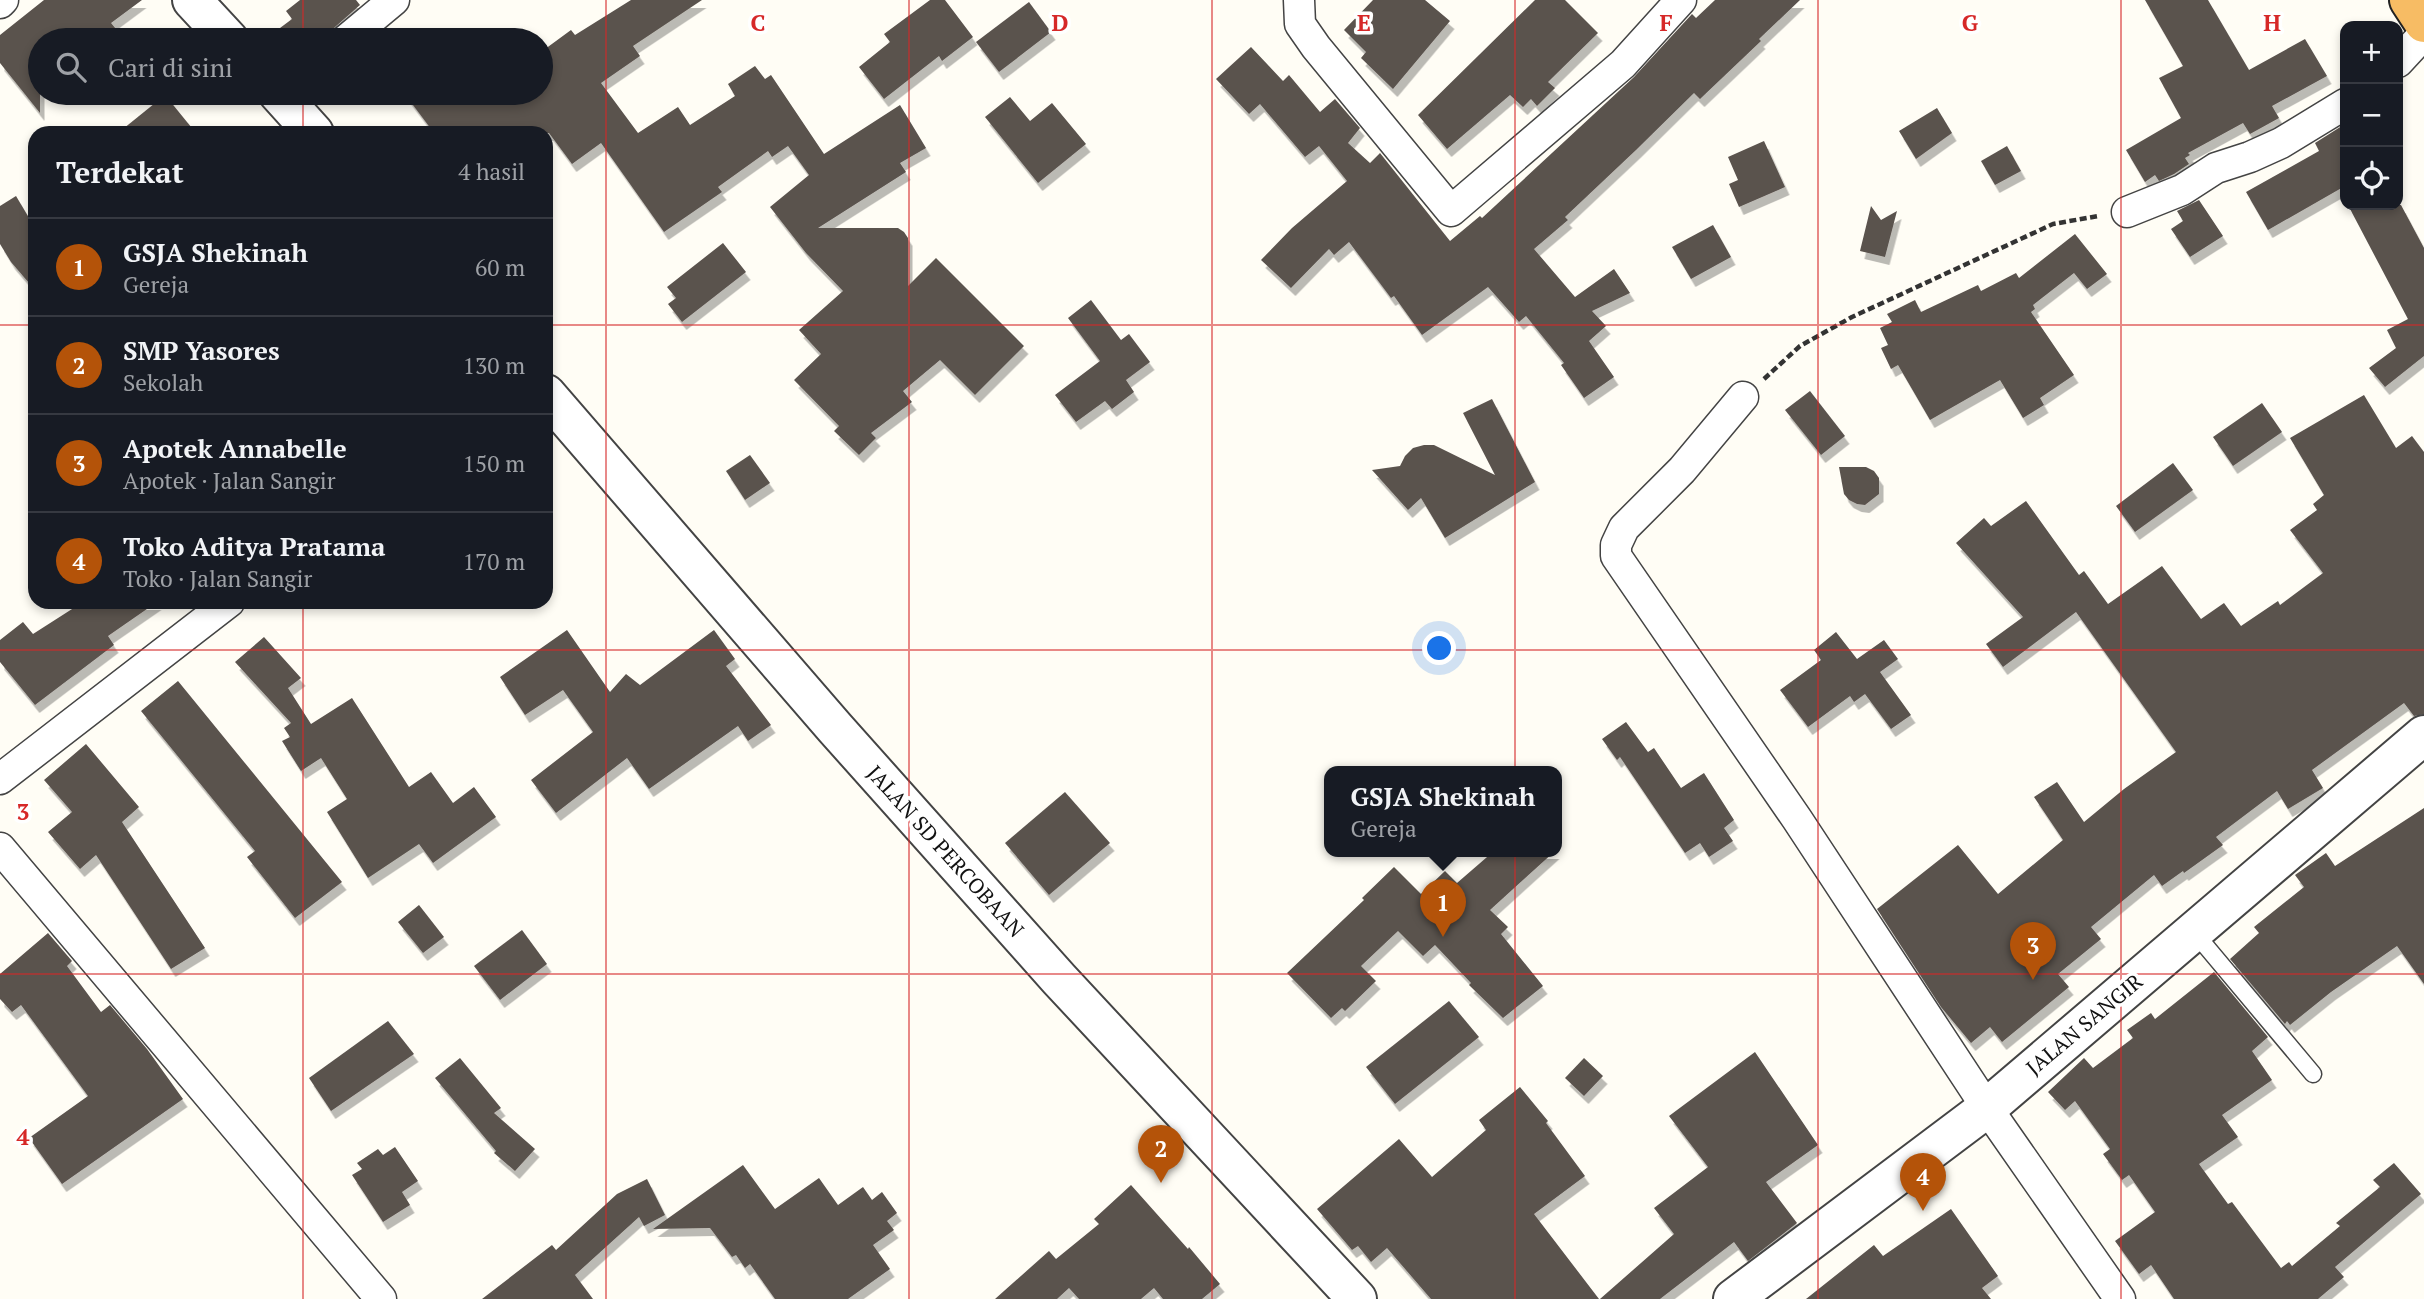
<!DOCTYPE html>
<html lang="id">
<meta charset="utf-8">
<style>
body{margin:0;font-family:"PT Serif",serif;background:#242831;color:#f1f3f6}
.controls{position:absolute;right:21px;top:21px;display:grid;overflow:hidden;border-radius:14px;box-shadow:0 4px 10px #0003}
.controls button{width:63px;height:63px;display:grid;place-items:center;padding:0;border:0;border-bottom:2px solid #363941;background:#171b24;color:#f1f3f6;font:35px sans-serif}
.you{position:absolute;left:1440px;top:649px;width:24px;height:24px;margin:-18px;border:5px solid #fff;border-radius:50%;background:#1a73e8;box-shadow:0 0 0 10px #1a73e833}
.badge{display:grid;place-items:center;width:46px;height:46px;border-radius:50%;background:#b45309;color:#fff;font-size:23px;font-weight:700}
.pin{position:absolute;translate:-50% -58px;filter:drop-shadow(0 2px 4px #0008)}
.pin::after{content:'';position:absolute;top:37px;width:24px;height:21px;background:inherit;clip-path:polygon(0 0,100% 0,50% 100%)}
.popup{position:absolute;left:1324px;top:766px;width:238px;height:91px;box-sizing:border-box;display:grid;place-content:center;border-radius:14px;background:#171b24;filter:drop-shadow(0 2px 5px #0005);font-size:23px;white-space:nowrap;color:#9ea1a6}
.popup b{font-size:26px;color:#f1f3f6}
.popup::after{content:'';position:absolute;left:50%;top:100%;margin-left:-14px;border:14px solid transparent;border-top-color:#171b24}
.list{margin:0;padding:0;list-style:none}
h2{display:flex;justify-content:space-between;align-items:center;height:91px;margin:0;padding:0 28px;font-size:30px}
h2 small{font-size:23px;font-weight:400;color:#9ea1a6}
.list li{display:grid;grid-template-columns:46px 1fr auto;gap:21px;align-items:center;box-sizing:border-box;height:98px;padding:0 28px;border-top:2px solid #363941}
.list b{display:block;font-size:26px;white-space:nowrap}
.list p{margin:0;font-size:23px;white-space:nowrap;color:#9ea1a6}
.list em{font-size:23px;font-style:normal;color:#9ea1a6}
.icon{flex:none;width:38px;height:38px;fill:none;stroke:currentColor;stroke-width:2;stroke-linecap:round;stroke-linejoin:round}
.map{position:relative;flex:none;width:2424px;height:1299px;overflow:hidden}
.search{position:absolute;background:#171b24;box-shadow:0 4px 10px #0003;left:28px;top:28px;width:525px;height:77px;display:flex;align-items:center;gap:18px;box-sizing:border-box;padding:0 24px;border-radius:38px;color:#9ea1a6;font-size:26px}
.panel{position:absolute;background:#171b24;box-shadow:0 4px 10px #0003;left:28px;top:126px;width:525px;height:483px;border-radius:21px}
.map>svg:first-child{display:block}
.building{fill:#5a524d;filter:url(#shadow)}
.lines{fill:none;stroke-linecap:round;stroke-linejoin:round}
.service-casing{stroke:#444;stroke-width:19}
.minor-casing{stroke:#444;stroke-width:33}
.tertiary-casing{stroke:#444;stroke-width:42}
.trunk-casing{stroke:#222;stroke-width:42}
.path{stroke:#333;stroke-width:4.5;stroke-dasharray:7 3.5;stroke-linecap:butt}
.service{stroke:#fff;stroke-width:16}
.minor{stroke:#fff;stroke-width:30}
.tertiary{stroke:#fff;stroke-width:38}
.trunk{stroke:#f7bc64;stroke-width:38}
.grid{fill:none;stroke:#d62828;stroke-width:2;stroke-opacity:0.55}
.labels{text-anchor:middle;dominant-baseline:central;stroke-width:7;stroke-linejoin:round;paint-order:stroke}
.street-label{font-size:21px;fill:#111;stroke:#fff}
.grid-label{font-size:23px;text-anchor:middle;font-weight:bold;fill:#d62828;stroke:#fff;stroke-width:7;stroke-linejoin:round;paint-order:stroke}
</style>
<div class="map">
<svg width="2424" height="1299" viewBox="0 0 2424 1299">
<defs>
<filter id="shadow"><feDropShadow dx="4.5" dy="8" stdDeviation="0" flood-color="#0004"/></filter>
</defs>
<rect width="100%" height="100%" fill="#fffdf5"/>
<g class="building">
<path d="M44 0H142L111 23 125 40H40V113L0 63V35Z"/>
<path d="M300 0H356L360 5 335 27 330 33 329 40H264L292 19 286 11Z"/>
<path d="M631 0H702L633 46 640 56 601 83 638 133 678 107 690 125 735 96 728 84 755 66 765 79 771 75 824 154 900 105 926 148 900 163 906 172 818 228H898L904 232 908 238V286L936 258 1024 346 975 395 940 360 903 391 912 402 871 433 876 438 859 455 834 431 839 426 794 380 821 354 799 330 843 291 806 253 770 207 809 175 788 146 772 157 768 151 718 187 722 192 664 232 601 143 572 164 549 133H434L404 93H541V52L571 30 575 35Z"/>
<path d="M930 0H945L973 37 942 61 939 56 884 99 859 67 890 42 884 34Z"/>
<path d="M1373 0H1425L1450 21 1393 89 1361 58 1366 52 1344 30Z"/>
<path d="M1535 0H1565L1598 33 1548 82 1555 88 1537 106 1531 99 1523 107 1510 95 1447 149 1418 115Z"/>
<path d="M1715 0H1800L1759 39 1761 41 1700 99 1694 93 1636 150 1565 217 1568 220 1534 249 1575 297 1614 269 1630 293 1592 311 1606 326 1589 341 1614 377 1584 398 1561 365 1564 363 1526 316 1519 322 1488 287 1422 335 1394 296 1391 298 1349 242 1334 255 1329 249 1291 288 1261 260 1292 228 1347 181 1319 146 1305 157 1260 104 1249 114 1216 79 1251 47 1283 81 1289 75 1320 112 1335 99 1360 128 1348 143 1370 163 1380 153 1450 241 1480 216 1482 218 1634 77 1692 14 1696 18Z"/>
<path d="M2145 0H2208L2249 70 2305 39 2327 76 2272 106 2279 118 2250 134 2243 123 2188 153 2190 155 2185 158 2189 164 2174 174 2159 181 2155 175 2145 182 2126 150 2181 118 2159 78 2183 66Z"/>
<path d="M1029 2 1051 32 999 72 976 42Z"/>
<path d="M165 95 196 133H118Z"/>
<path d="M1010 97 1030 121 1052 103 1086 144 1038 183 985 117Z"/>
<path d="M1937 108 1952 133 1916 159 1899 131Z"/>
<path d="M2345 124V186L2268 230 2246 192 2319 151 2315 143Z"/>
<path d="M1764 141 1785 187 1739 207 1729 184 1738 180 1728 157Z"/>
<path d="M2007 146 2021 171 1995 185 1981 161Z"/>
<path d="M16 196 35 228V290L11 262 0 244V206Z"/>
<path d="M2199 200 2223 236 2190 257 2171 229 2183 221 2177 211Z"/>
<path d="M2348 205H2401L2424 248V356L2385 387 2369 368 2396 348 2387 330 2408 319Z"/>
<path d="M1871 206 1881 220 1897 211 1885 257 1860 251Z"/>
<path d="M1713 225 1731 257 1691 279 1672 247Z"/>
<path d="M2075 234 2107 274 2087 289 2074 273 2033 305 2035 309 2031 312 2074 375 2040 398 2044 405 2023 418 2000 380 1930 420 1898 365 1891 369 1881 348 1888 345 1880 328 1892 322 1887 314 1915 300 1921 312 1978 285 1981 291 2016 273 2019 278Z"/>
<path d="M723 243 746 272 682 322 668 304 676 298 667 287Z"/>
<path d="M1091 300 1121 340 1129 334 1150 362 1126 380 1134 392 1112 409 1105 401 1076 422 1055 395 1100 361 1068 318Z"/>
<path d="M1810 391 1845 436 1821 455 1785 410Z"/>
<path d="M2364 395 2396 448 2412 436 2424 452V714L2414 716 2404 703 2312 770 2323 788 2288 809 2277 791 2216 837 2223 845 2184 873 2183 871 2162 886 2154 875 2091 927 2101 939 2058 974 2069 987 2002 1042 1990 1027 1971 1043 1941 1007 1877 909 1958 845 1998 894 2063 840 2034 797 2057 782 2084 822 2124 789 2176 752 2076 612 2003 667 1986 644 2023 617 1956 543 1984 518 1991 526 2026 501 2079 575 2084 571 2108 604 2162 566 2201 619 2224 603 2241 626 2278 601 2280 605 2323 573 2290 530 2317 510 2313 504 2324 495 2290 438Z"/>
<path d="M1492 399 1535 482 1445 538 1421 498 1408 510 1372 470 1400 466 1405 456 1413 448 1424 445H1434L1495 475 1463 413Z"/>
<path d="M2262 403 2282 432 2233 466 2213 437Z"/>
<path d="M750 455 770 483 745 500 726 471Z"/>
<path d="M2173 463 2193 490 2135 532 2116 506Z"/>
<path d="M1839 467H1866L1874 471 1879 478V494L1865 505 1857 504 1849 500 1844 494Z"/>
<path d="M83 602H157L108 636 114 645 35 705 0 662V640L23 622 33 634Z"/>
<path d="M567 630 610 692 626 674 640 685 714 630 735 659 726 666 771 725 748 741 738 726 649 789 627 758 556 813 531 780 593 732 563 690 525 715 500 677Z"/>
<path d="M1836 632 1857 659 1884 640 1898 659 1880 672 1911 715 1891 729 1865 694 1854 702 1850 696 1808 727 1780 690 1821 660 1814 650Z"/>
<path d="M264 637 301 678 288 688 311 724 352 698 409 787 431 772 453 803 474 787 496 817 433 863 419 844 368 878 327 812 347 799 321 758 301 771 282 741 290 737 284 728 291 723 235 662Z"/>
<path d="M178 681 342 882 295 918 247 857 255 851 141 711Z"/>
<path d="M1626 722 1648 752 1654 748 1681 788 1704 773 1734 820 1724 828 1733 841 1709 857 1700 843 1685 853 1620 757 1617 760 1602 739Z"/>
<path d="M86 744 139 807 122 822 205 948 171 969 96 855 80 869 48 832 72 812 44 780Z"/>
<path d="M1065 792 1110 843 1049 895 1005 843Z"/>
<path d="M2424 808V984L2397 946 2331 992 2290 1025 2287 1021 2285 1024 2230 959 2259 933 2254 927 2304 887 2295 875 2326 853 2335 866Z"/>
<path d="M1494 851H1555L1490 910 1508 927 1501 934 1543 986 1503 1018 1469 985 1471 983 1435 945 1423 956 1398 931 1361 966 1376 981 1345 1011 1342 1008 1331 1018 1287 973 1364 900 1362 898 1394 867 1421 894 1445 871 1457 883Z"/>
<path d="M419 905 444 937 423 953 398 922Z"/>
<path d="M522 930 547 964 500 1000 474 966Z"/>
<path d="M48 933 72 961 67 966 101 1012 110 1005 147 1049 183 1099 62 1184 29 1138 88 1096 21 1005 12 1012 0 999V974Z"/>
<path d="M2214 972 2268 1037 2252 1051 2272 1080 2222 1115 2238 1137 2199 1164 2228 1204 2232 1202 2281 1268 2289 1262 2292 1266 2340 1226 2336 1223 2380 1187 2373 1180 2394 1163 2421 1194 2335 1267 2344 1277 2318 1299H2174L2151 1265 2139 1274 2115 1241 2155 1212 2129 1175 2122 1180 2103 1154 2110 1149 2075 1101 2065 1110 2048 1092 2084 1058 2093 1068 2133 1038 2127 1030 2151 1013 2155 1019Z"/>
<path d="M1449 1001 1479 1037 1395 1104 1366 1067Z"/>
<path d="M388 1021 414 1054 331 1111 309 1078Z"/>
<path d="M1755 1052 1818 1145 1766 1182 1797 1223 1748 1261 1734 1242 1660 1299H1600L1674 1234 1654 1208 1708 1167 1669 1116Z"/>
<path d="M460 1058 501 1108 494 1113 535 1149 515 1171 494 1153 496 1151 435 1078Z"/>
<path d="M1584 1058 1603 1076 1584 1096 1565 1078Z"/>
<path d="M1520 1087 1548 1121 1546 1123 1585 1176 1534 1214 1599 1299H1431L1387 1248 1371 1262 1358 1246 1352 1250 1317 1209 1399 1139 1432 1177 1486 1130 1479 1120Z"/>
<path d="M395 1147 418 1181 402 1192 410 1205 383 1222 352 1175 362 1169 357 1163 378 1149 383 1155Z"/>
<path d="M743 1165 775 1209 819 1178 838 1205 863 1187 872 1200 882 1192 897 1213 887 1221 894 1230 873 1245 890 1269 848 1299H775L750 1264 745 1268 736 1255 732 1257 710 1228 653 1229Z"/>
<path d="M647 1179 665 1215 644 1226 639 1217 575 1275 593 1299H482L552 1245 556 1250 617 1194Z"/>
<path d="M1131 1185 1188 1249 1189 1247 1220 1284 1202 1299H1163L1154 1288 1141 1299H1079L1069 1288 1057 1299H995L1049 1251 1056 1259 1099 1224 1094 1219Z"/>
<path d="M1951 1209 1998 1276 1982 1288 1991 1299H1806L1874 1245 1883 1256Z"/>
</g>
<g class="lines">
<g class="service-casing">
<path id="service" d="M2194 932 2313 1074"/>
</g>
<g class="minor-casing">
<g id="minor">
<path d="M1299 0 1300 24 1316 47 1451 211 1623 64 1681 0"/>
<path d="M0 3 3 0"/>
<path d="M346 40 394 0"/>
<path d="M2398 62 2424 34"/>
<path d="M2127 212 2182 190 2216 168 2250 157 2281 143 2345 104"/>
<path d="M1743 397 1682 470 1624 528 1616 545V556L1797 819 1987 1108 2120 1299"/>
<path d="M0 779 229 602"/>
<path d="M0 848 381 1299"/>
</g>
</g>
<g class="tertiary-casing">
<g id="tertiary">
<path d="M192 0 229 40"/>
<path d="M278 93 314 133"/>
<path d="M546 394 835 728 1059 979 1357 1299"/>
<path d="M1733 1299 1987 1108 2424 735"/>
</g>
</g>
<g class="trunk-casing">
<path id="trunk" d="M2409 0 2424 23"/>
</g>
<path class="path" d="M1764 379 1800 346 1852 317 2053 224 2098 216"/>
<use href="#service" class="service"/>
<use href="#minor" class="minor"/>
<use href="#tertiary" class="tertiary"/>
<use href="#trunk" class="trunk"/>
</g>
<path class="grid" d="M303 0V40M606 0V1299M909 0V1299M1212 0V1299M1515 0V1299M1818 0V1299M2121 0V1299M303 93V133M0 325H35M546 325H2424M303 602V1299M0 650H2424M0 974H2424"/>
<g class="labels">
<g class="street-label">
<text transform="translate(946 851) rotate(48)">JALAN SD PERCOBAAN</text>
<text transform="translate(2084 1024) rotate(-40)">JALAN SANGIR</text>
</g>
</g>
<g class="grid-label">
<text x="758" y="31">C</text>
<text x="1060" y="31">D</text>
<text x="1364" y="31">E</text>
<text x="1666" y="31">F</text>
<text x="1970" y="31">G</text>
<text x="2272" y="31">H</text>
<text x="23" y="820">3</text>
<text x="23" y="1145">4</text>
</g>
</svg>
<div class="controls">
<button>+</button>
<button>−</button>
<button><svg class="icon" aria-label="locate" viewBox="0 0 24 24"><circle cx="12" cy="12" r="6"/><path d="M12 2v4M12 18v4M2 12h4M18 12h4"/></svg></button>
</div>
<div class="you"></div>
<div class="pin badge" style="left:1443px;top:937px">1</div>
<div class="popup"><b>GSJA Shekinah</b>Gereja</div>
<div class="pin badge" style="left:1161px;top:1183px">2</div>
<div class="pin badge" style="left:2033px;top:980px">3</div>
<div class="pin badge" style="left:1923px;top:1211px">4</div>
<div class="search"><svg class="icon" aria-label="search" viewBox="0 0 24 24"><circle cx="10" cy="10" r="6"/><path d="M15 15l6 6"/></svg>Cari di sini</div>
<section class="panel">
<h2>Terdekat<small>4 hasil</small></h2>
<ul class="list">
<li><span class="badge">1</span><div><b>GSJA Shekinah</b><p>Gereja</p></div><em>60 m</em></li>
<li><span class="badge">2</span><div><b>SMP Yasores</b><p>Sekolah</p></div><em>130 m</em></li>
<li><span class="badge">3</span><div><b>Apotek Annabelle</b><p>Apotek · Jalan Sangir</p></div><em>150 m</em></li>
<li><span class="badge">4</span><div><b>Toko Aditya Pratama</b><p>Toko · Jalan Sangir</p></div><em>170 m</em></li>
</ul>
</section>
</div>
